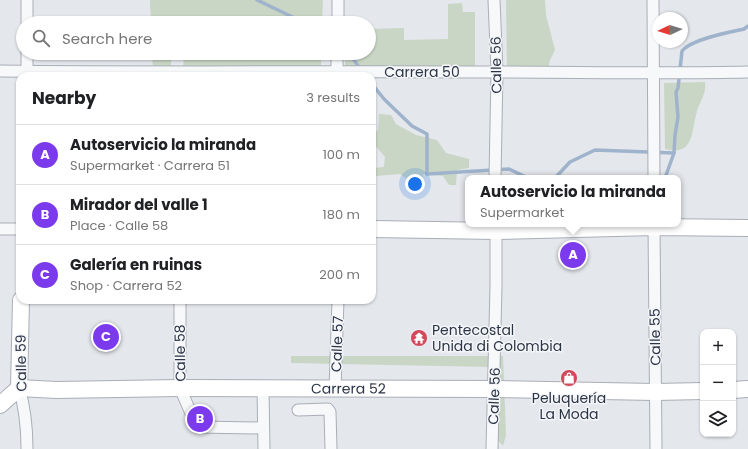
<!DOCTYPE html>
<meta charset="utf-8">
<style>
body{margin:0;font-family:Poppins,sans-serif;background:#f2f2f2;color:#202124}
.controls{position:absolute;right:12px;bottom:12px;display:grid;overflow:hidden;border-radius:8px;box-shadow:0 1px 3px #0004}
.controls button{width:36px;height:36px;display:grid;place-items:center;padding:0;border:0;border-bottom:1px solid #e0e0e0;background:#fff;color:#202124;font:20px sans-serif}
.compass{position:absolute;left:652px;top:12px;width:36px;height:36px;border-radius:50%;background:#fff;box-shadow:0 1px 3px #0004;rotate:266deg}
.you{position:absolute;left:415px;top:184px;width:14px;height:14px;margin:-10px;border:3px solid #fff;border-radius:50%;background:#1a73e8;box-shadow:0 0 0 6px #1a73e833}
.badge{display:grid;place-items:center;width:26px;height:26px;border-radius:50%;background:#7c3aed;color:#fff;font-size:13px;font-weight:700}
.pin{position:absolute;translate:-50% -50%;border:2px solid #fff;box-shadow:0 1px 4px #0006}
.popup{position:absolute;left:465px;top:175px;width:216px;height:52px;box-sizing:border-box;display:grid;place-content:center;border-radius:8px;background:#fff;filter:drop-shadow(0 1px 3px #0005);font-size:13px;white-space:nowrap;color:#757577}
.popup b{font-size:15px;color:#202124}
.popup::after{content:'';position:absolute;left:50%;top:100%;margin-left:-8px;border:8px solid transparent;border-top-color:#fff}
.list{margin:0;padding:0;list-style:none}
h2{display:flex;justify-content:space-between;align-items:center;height:52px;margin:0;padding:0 16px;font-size:17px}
h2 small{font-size:13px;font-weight:400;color:#757577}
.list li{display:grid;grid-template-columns:26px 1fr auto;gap:12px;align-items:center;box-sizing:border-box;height:60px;padding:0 16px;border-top:1px solid #e0e0e0}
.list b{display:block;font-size:15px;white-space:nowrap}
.list p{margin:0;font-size:13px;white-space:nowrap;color:#757577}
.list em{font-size:13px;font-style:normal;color:#757577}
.icon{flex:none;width:22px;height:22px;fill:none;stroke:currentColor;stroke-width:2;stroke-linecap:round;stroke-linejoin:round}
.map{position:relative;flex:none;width:748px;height:449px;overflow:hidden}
.search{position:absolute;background:#fff;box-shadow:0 1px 3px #0004;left:16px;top:16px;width:360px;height:44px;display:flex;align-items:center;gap:10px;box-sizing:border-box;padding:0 14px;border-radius:22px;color:#757577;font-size:15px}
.panel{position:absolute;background:#fff;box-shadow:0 1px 3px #0004;left:16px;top:72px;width:360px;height:232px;border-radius:12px}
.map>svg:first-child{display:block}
.green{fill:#c9d6c5}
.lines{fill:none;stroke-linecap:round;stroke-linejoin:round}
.stream{stroke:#9fb4cc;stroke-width:3.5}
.street-casing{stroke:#a9aeb7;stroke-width:13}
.secondary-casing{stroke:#a9aeb7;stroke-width:18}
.street{stroke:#f7f8fa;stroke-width:11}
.secondary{stroke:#fff;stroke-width:16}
.labels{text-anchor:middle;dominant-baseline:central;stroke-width:3;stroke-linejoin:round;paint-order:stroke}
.street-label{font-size:14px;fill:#2b3445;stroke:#f4f6f9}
.poi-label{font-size:14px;fill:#2b3445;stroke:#f4f6f9;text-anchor:start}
</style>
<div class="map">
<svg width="748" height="449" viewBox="0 0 748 449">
<rect width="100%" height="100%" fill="#e4e7ec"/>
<g class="green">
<path d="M150 0H323L322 23H151Z"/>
<path d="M506 0H545L546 15 555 50 550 60 548 69 507 70Z"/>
<path d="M462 3 463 12H475V66H345V53H369V29L404 28V40L448 39V4Z"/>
<path d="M152 53H171V70H153Z"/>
<path d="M184 53H321V68L183 71Z"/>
<path d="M705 82C707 95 698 103 696 115 691 135 693 156 665 149L664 83Z"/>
<path d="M379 114 391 115 396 124 416 135 437 140 446 153 469 159V168L457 170 456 185H449L443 176 423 174V180L411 182 400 174 376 176 374 168 384 167 385 157 372 142V133L378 130Z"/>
<path d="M291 356H503L506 435 503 446 497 439 490 367 291 363Z"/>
</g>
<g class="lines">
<g class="stream">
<path d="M257 0 305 23"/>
<path d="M349 53 361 70"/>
<path d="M372 84 384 99 412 126 427 134V174L509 169 528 178"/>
<path d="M555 178 570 162 595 150 674 153"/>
<path d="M665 178 674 153 675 135 678 117 676 92 678 88 682 51C691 39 730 32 744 29L748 26"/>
</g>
<g class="street-casing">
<g id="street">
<path d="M494 0 497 72 495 178"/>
<path d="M653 0 654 178"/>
<path d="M27 23V0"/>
<path d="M338 23V0"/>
<path d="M0 71C165 73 331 71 496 72 580 72 664 74 748 72"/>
<path d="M27 76V53"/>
<path d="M337 76V53"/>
<path d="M654 224 656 449"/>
<path d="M0 229H20"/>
<path d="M180 300V388L197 427 263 428"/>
<path d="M19 388C25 408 27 428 27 449"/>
<path d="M263 388 264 449"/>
<path d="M335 389 338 300"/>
<path d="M298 410 328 409 330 412 331 449"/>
<path d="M492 449 496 286V225"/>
</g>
</g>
<g class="secondary-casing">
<g id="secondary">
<path d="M372 229 496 231 654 227 748 228"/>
<path d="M19 388 21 300"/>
<path d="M733 390 748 389"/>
<path id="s1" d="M0 405 19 388 56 390 180 388 495 389 655 392 703 391"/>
</g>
</g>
<use href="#street" class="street"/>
<use href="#secondary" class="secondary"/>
</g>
<defs>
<g id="temple-disc" transform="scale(0.9)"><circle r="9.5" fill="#d1495b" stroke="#f4f6f9"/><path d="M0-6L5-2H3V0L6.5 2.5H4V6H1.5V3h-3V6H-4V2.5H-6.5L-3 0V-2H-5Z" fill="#fff"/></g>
<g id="shop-disc" transform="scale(0.9)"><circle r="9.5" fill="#d1495b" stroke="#f4f6f9"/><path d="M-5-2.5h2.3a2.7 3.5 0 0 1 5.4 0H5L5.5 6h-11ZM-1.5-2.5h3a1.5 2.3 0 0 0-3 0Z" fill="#fff"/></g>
</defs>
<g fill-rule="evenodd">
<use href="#temple-disc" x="419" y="338"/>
<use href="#shop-disc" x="569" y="378"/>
</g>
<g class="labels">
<g class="street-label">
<text transform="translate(496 65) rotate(-91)">Calle 56</text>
<text x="422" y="72">Carrera 50</text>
<text transform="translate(655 337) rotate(-91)">Calle 55</text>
<text transform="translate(337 344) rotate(-88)">Calle 57</text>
<text transform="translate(180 353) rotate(-91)">Calle 58</text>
<text transform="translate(21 363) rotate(-91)">Calle 59</text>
<text stroke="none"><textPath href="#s1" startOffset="355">Carrera 52</textPath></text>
<text transform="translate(494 396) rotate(-88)">Calle 56</text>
</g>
<g class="poi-label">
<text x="432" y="330">Pentecostal<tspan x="432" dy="16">Unida di Colombia</tspan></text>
<text x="569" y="398" text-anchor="middle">Peluquería<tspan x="569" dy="16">La Moda</tspan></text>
</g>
</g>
</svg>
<div class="controls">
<button>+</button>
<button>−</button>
<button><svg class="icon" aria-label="layers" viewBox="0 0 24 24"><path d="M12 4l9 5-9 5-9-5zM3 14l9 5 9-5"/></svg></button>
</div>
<svg class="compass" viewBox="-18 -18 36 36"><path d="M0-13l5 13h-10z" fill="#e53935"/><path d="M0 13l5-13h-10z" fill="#757577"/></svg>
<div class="you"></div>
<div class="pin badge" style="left:573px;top:255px">A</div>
<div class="popup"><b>Autoservicio la miranda</b>Supermarket</div>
<div class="pin badge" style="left:200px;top:419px">B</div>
<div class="pin badge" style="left:106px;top:337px">C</div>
<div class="search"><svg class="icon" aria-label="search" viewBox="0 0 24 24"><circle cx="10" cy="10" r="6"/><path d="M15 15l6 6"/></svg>Search here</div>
<section class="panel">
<h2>Nearby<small>3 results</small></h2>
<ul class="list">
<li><span class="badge">A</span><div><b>Autoservicio la miranda</b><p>Supermarket · Carrera 51</p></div><em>100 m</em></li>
<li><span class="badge">B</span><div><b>Mirador del valle 1</b><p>Place · Calle 58</p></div><em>180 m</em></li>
<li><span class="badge">C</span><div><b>Galería en ruinas</b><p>Shop · Carrera 52</p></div><em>200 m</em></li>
</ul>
</section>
</div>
